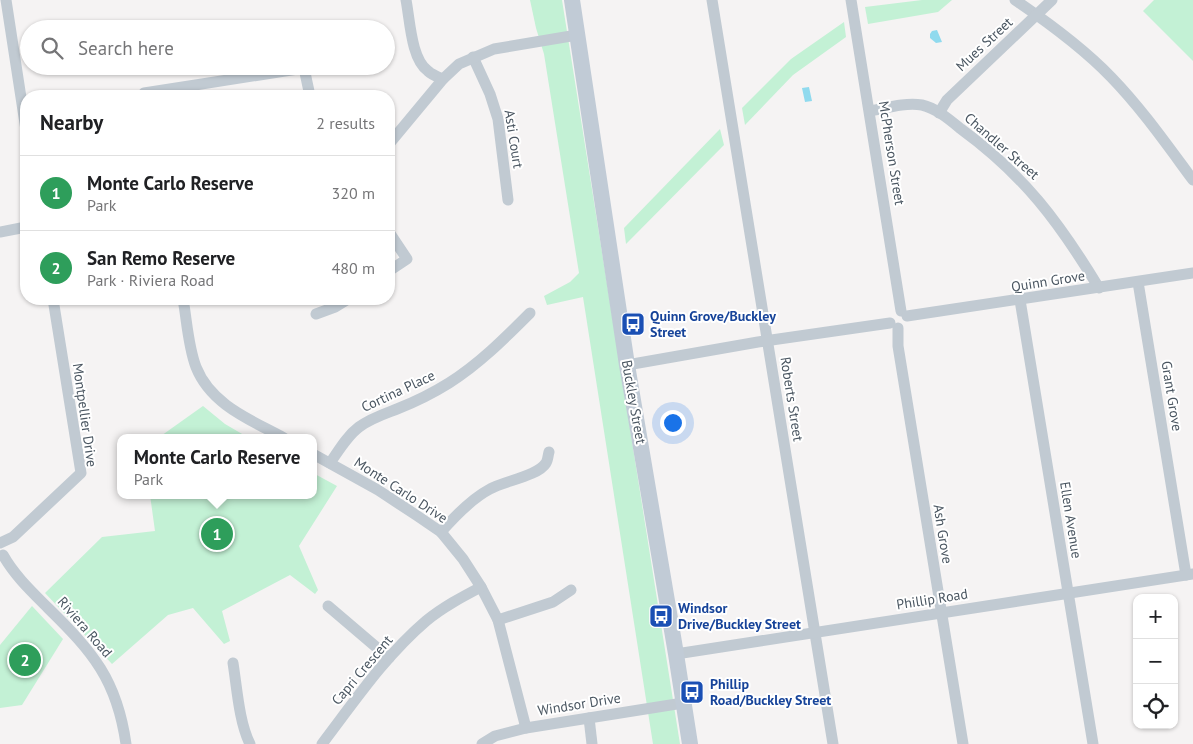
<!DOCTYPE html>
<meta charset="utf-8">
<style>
body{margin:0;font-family:"PT Sans",sans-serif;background:#f2f2f2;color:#202124}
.controls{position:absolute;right:15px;bottom:15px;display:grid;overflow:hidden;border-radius:10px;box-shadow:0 1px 4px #0004}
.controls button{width:45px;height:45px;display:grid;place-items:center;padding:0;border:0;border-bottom:1px solid #e0e0e0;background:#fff;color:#202124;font:25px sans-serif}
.you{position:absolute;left:672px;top:422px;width:18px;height:18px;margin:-12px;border:4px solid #fff;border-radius:50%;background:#1a73e8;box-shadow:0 0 0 8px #1a73e833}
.badge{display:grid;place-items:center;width:32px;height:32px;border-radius:50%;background:#b45309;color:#fff;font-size:16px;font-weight:700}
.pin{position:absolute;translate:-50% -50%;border:2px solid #fff;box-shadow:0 1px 5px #0006}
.popup{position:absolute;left:117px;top:434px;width:200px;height:65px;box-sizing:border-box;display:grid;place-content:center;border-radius:10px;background:#fff;filter:drop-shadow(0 1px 4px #0005);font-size:16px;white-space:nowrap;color:#757577}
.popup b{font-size:19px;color:#202124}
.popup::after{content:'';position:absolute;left:50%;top:100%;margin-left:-10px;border:10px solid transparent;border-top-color:#fff}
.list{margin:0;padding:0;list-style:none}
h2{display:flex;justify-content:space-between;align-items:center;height:65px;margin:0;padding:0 20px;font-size:21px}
h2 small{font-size:16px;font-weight:400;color:#757577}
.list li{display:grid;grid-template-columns:32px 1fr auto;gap:15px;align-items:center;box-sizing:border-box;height:75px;padding:0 20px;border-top:1px solid #e0e0e0}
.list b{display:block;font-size:19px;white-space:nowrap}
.list p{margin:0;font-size:16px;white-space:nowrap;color:#757577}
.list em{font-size:16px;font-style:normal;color:#757577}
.icon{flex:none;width:28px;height:28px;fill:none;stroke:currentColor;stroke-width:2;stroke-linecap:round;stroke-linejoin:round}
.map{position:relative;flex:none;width:1193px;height:744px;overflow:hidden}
.search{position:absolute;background:#fff;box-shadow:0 1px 4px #0004;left:20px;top:20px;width:375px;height:55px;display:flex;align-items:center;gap:12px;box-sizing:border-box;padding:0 18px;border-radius:28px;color:#757577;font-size:19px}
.panel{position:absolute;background:#fff;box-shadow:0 1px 4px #0004;left:20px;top:90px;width:375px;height:215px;border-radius:20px}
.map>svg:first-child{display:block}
.green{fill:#c3f1d5}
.water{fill:#90daee}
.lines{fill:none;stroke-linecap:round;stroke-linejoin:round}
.minor{stroke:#c1cad2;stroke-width:11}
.secondary{stroke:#c1cbd6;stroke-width:16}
.labels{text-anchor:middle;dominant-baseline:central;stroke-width:4;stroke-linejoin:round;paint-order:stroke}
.street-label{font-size:14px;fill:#4a5661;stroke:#fff}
.transit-label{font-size:14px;font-weight:bold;fill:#164399;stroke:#fff;text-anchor:start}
</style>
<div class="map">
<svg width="1193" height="744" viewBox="0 0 1193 744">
<rect width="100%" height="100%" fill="#f5f3f3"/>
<g class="green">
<path d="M530 0H562L680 744H653L583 297 547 305 544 296 570 282 579 273 544 54 536 28Z"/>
<path d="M922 0H952L938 12 868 24 865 7Z"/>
<path d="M1154 0H1193V61L1143 11Z"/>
<path d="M844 22 846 37 793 75 745 125 742 108 791 59Z"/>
<path d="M720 129 724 145 626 244 624 228Z"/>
<path d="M203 406 225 424 249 438H158Z"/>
<path d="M313 473 337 486 299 546 318 590 315 594 290 575 222 611 230 641 224 644 193 608 168 615 112 664 45 593 102 537 155 531 150 495H313Z"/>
<path d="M32 606 63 639 22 705 0 708V645Z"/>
</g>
<g class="water">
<path d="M937 30 942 42 936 43 930 38V34L932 31Z"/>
<path d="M809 87 812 101 805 102 802 88Z"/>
</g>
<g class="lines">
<g class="minor">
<path d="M6 0 26 130"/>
<path d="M406 0C410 20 411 59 428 71 432 75 438 77 443 79"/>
<path d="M712 0 833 744"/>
<path d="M851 0 901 311"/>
<path d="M1015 0C1049 23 1083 48 1111 77 1142 109 1167 145 1193 180"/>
<path d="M473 57 490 94 498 119 508 200"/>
<path d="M144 93 304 68 310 96"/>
<path d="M870 111C886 108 906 102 922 105 936 108 950 120 961 129 1024 175 1059 222 1099 288"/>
<path d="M939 113 947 100 1052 0"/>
<path d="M389 144 443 79 459 64 494 49 577 35"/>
<path d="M0 232 26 227"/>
<path d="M389 232 407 259 389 271"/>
<path d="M1138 282 1186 575"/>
<path d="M183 299C187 321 188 346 196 367 211 405 251 420 284 438"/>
<path d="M1020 300 1093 744"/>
<path d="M316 314 335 307 348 299"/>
<path d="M907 316 1193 273"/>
<path d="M898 328V346L963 744"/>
<path d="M627 365 758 342 890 323"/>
<path d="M313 454 378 490 416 515 441 532 463 559 481 587 498 620 526 728"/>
<path d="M330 463C339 450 347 436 359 427 371 418 384 414 397 409 415 402 433 393 449 383 479 364 504 339 530 313"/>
<path d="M441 532C455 516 471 499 490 489 504 481 538 476 546 463 548 460 548 455 549 452"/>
<path d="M0 543 13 537 81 473 53 299"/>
<path d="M3 555C14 575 32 592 48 608 93 652 117 680 126 744"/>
<path d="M328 606 389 658"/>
<path d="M498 620 553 602 571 590"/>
<path d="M676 654 1193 574"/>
<path d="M233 663C237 688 239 722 250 744"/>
<path d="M589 718 592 744"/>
<path d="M322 744C354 702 385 656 426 621 443 607 462 597 481 587"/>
<path d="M482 744 495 736 526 728 683 703"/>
</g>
<path class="secondary" d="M572 0 627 365 676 654 690 744"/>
</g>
<defs>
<g id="bus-square" transform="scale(1.25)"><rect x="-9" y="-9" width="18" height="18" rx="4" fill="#1a4fb4" stroke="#fff"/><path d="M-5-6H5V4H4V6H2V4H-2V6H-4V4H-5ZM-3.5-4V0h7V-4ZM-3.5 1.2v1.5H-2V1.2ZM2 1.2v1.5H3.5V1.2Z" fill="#fff"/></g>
</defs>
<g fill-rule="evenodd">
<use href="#bus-square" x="633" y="324"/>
<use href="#bus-square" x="661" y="616"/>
<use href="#bus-square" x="692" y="692"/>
</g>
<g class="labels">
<g class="street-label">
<text transform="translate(984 44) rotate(-43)">Mues Street</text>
<text transform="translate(514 139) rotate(81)">Asti Court</text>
<text transform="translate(1002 146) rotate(41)">Chandler Street</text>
<text transform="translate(892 153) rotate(81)">McPherson Street</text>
<text transform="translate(1048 281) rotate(-9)">Quinn Grove</text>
<text transform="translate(398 391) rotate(-25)">Cortina Place</text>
<text transform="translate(1172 396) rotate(81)">Grant Grove</text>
<text transform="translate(792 399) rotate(81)">Roberts Street</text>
<text transform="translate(634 402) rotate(80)">Buckley Street</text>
<text transform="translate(85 415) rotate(82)">Montpellier Drive</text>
<text transform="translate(401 490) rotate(33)">Monte Carlo Drive</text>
<text transform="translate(1071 520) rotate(81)">Ellen Avenue</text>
<text transform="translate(943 534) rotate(81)">Ash Grove</text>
<text transform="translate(932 599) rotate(-9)">Phillip Road</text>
<text transform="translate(85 627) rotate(49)">Riviera Road</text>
<text transform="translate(362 670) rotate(-50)">Capri Crescent</text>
<text transform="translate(579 704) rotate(-9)">Windsor Drive</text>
</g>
<g class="transit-label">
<text x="650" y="316">Quinn Grove/Buckley<tspan x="650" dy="16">Street</tspan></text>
<text x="678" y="608">Windsor<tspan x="678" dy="16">Drive/Buckley Street</tspan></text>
<text x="710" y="684">Phillip<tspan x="710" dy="16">Road/Buckley Street</tspan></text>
</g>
</g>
</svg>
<div class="controls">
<button>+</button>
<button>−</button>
<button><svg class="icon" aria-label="locate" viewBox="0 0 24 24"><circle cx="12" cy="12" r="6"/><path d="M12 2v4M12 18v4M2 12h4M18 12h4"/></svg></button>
</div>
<div class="you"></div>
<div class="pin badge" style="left:217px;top:534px;background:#2e9e5b">1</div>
<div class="popup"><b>Monte Carlo Reserve</b>Park</div>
<div class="pin badge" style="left:25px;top:660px;background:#2e9e5b">2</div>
<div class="search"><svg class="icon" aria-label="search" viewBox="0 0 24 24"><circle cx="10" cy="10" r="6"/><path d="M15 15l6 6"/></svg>Search here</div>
<section class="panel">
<h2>Nearby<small>2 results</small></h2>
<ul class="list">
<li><span class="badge" style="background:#2e9e5b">1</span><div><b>Monte Carlo Reserve</b><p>Park</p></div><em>320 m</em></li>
<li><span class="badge" style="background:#2e9e5b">2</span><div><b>San Remo Reserve</b><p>Park · Riviera Road</p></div><em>480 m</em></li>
</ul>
</section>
</div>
